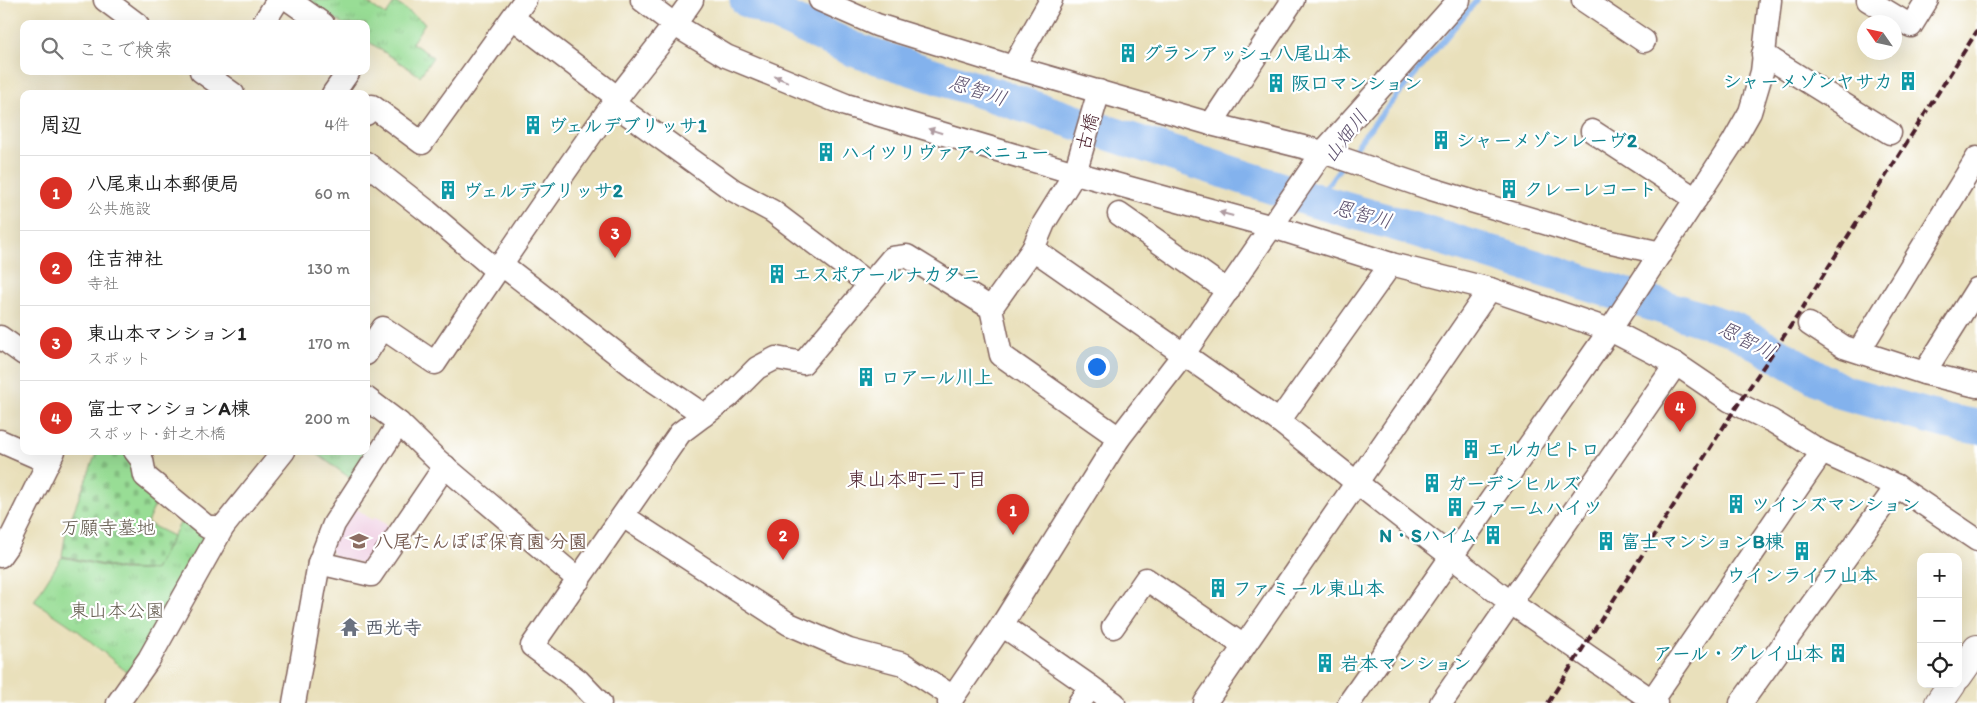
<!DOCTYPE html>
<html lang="ja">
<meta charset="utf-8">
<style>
body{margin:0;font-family:Itim,"Klee One",sans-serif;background:#f2f2f2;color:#222}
.controls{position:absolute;right:15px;bottom:15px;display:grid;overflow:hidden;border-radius:10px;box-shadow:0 5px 20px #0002}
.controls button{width:45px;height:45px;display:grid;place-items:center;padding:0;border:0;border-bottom:1px solid #e0e0e0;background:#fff;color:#222;font:25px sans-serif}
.compass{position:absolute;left:1857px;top:15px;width:45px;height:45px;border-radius:50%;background:#fff;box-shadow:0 5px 20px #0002;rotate:304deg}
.you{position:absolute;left:1096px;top:366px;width:18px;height:18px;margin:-12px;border:4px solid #fff;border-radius:50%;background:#1a73e8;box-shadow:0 0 0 8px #1a73e833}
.badge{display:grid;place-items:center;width:32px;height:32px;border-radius:50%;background:#d93025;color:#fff;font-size:16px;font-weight:700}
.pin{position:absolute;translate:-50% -41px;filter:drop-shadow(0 1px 2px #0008)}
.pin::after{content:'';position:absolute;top:26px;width:18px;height:15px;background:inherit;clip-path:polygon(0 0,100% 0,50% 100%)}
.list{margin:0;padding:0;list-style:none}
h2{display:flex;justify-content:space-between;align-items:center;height:65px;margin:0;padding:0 20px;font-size:21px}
h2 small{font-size:16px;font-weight:400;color:#767676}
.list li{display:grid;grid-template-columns:32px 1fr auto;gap:15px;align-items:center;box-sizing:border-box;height:75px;padding:0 20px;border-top:1px solid #e0e0e0}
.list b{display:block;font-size:19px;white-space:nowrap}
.list p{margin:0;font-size:16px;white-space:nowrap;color:#767676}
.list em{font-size:16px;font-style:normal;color:#767676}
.icon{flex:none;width:28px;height:28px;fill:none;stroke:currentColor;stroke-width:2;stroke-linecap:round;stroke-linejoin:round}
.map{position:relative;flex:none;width:1977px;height:703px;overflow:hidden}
.search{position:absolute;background:#fff;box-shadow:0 5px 20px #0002;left:20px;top:20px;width:350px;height:55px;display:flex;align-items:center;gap:12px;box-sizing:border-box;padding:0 18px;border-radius:10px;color:#767676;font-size:19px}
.panel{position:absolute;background:#fff;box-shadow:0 5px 20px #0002;left:20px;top:90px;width:350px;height:365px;border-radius:10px}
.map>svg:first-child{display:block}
.built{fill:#f0d0e4}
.cemetery{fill:url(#cemetery-stones);stroke:#717e60}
.park{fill:url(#park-tufts);stroke:#717e60}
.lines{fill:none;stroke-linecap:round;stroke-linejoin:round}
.stream{stroke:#83b2ed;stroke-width:5.5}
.river{stroke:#83b2ed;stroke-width:35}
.street-casing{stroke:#82635d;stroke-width:25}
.primary-casing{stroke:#82635d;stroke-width:30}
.street{stroke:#fff;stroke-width:22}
.primary{stroke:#fff;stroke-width:28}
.rail{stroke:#4a1f2b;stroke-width:4;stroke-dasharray:8 4;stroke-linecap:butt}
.oneway{fill:#ae9aa0}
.labels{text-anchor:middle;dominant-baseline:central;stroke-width:4.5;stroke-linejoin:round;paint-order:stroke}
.culture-label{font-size:19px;font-weight:bold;fill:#0d838f;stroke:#fff;text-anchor:start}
.street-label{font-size:19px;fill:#4a1f2b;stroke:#fff}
.park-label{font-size:19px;fill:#61584b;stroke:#fff}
.education-label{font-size:19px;font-weight:bold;fill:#785e54;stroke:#fff;text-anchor:start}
.worship-label{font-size:19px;font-weight:bold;fill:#5b616d;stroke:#fff;text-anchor:start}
.water-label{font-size:20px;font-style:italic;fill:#5e526f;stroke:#fff}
.neighbourhood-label{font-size:20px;fill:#4a1f2b;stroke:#fff}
</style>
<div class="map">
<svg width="1977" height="703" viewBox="0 0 1977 703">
<defs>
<pattern id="cemetery-stones" width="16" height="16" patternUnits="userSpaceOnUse" patternTransform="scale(1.25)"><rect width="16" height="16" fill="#98dd95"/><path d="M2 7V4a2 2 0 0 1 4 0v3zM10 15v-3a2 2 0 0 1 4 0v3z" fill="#84bd81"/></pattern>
<pattern id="park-tufts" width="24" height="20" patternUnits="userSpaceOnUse" patternTransform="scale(1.25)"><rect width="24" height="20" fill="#98dd95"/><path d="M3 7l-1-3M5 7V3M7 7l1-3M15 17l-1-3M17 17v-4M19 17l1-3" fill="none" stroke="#84bd81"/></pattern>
</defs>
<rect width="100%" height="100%" fill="#fff"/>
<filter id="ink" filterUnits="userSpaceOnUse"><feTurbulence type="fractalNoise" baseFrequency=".02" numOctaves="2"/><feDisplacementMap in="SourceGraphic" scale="10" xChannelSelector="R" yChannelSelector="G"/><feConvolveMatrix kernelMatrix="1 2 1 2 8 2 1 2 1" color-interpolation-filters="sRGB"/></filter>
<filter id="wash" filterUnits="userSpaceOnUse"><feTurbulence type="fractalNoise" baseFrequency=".0096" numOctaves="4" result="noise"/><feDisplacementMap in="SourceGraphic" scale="20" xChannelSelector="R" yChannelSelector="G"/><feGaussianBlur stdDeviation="1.12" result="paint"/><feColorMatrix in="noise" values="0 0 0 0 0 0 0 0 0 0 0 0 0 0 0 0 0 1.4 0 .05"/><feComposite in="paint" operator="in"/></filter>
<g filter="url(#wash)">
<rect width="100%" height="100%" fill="#e9e0bb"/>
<path class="built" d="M350 504 372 520 375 517 393 529 365 564 335 557 329 549Z"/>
<path class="cemetery" d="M97 451H131L160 494 147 523 173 536 155 570 121 569 62 556 66 531Z"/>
<g class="park">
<path d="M308 0H363L386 15 395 2 425 23 412 43 433 57 420 76 366 40V24H343Z"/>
<path d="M366 444 375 451 354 481 313 451H366Z"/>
<path d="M185 514 209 534 129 674 77 630 34 601 62 557 122 570H155Z"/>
</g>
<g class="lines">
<g class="stream">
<path d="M1349 157 1367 132 1477 0"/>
<path d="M1316 201 1343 164"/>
</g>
<path class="river" d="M747 0 853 49 1316 201 1411 228 1733 329 1842 392 1945 421 1977 427"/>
</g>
</g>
<g filter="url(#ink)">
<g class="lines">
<g class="street-casing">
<g id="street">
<path d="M105 0 137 24"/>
<path d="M289 0 323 24"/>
<path d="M642 0 675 25 726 56 846 105 1075 173 1273 227 1391 264 1490 289 1610 330 1676 364 1729 400 1772 421 1822 452 1897 486 1977 540"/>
<path d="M820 0 877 25 1013 67 1211 124 1323 152 1428 188 1598 239 1661 253"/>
<path d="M1583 0 1644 41"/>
<path d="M1868 0 1911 26 1927 0"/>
<path d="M513 18 618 98"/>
<path d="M263 24 278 0"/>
<path d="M1763 54 1890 133"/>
<path d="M1013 67 1051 0"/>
<path d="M201 71 233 94"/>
<path d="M333 94 349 71"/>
<path d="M614 104 733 190 772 211 870 285"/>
<path d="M366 114 372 106 422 143 525 0"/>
<path d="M1211 124 1293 0"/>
<path d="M1592 131 1696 199"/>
<path d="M366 163 427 211 497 271"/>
<path d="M1119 214 1228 291"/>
<path d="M1033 249 1279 421 1357 483 1511 603 1656 703"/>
<path d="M501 264 642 373 704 415"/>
<path d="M991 308 1033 249 1044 223 1075 173 1099 91"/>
<path d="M1809 324 1844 347 1924 373 1977 386"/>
<path d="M0 337 24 354"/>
<path d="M1859 351 1977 158"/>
<path d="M366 354 383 328 435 363C495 273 555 184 618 97 643 64 669 34 692 0"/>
<path d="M1924 373 1977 289"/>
<path d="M366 398 399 423 437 460 579 580"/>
<path d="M1279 421 1391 264"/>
<path d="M0 441 48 462"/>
<path d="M135 451 142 460 145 476 207 527H223L284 451"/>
<path d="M623 516 789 624 849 650 903 664 953 697"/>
<path d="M0 556 7 546 54 451"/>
<path d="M319 563 371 575 445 466"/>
<path d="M1002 625 1114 703"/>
<path d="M1113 627 1146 579 1244 646"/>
<path d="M118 703 149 659 223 527"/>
<path d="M294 703 319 563 334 524 399 423"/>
<path d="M600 703 578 680 532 646 680 433 728 397 757 368 776 358 803 363 892 258 907 256 991 308 1001 355 1119 438"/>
<path d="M949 703 1002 625 1119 438 1183 355 1323 152 1459 0"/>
<path d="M1079 703 1091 687"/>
<path d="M1205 703 1490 289"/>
<path d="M1349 703 1610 330 1733 142 1750 112 1762 72 1770 0"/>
<path d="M1441 703 1676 364"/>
<path d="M1650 703 1822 452"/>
<path d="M1741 703 1897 486"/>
</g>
</g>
<g class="primary-casing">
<g id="primary">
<path d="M1958 676 1977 649"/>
<path d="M1939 703 1952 684"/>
</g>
</g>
<use href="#street" class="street"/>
<use href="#primary" class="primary"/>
<path class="rail" d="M1548 703 1733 412 1802 309 1977 31"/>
</g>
<defs><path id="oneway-solid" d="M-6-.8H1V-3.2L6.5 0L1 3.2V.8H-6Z" transform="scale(1.25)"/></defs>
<g class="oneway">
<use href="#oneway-solid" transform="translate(781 79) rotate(-157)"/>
<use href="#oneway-solid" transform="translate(935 131) rotate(-163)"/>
<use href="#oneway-solid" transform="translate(1226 214) rotate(-165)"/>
</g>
</g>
<defs>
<g id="building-bare" transform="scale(1.5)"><path d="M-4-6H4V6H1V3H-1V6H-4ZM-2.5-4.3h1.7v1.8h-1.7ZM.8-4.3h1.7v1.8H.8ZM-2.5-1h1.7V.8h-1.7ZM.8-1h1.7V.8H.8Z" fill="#0f9aa8" stroke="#fff" stroke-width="2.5" paint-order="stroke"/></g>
<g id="school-bare" transform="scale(1.5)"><path d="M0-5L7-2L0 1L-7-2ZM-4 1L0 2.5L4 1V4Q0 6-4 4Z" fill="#8d6e63" stroke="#fff" stroke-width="2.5" paint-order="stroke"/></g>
<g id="temple-bare" transform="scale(1.5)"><path d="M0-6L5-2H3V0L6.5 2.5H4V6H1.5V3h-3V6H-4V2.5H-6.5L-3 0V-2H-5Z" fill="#6b7280" stroke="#fff" stroke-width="2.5" paint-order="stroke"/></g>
</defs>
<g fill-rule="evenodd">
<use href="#building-bare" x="1128" y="53"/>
<use href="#building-bare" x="1908" y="81"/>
<use href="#building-bare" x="1276" y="83"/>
<use href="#building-bare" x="533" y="125"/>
<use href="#building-bare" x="1441" y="140"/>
<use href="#building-bare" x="826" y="152"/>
<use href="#building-bare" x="1509" y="189"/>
<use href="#building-bare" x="448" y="190"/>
<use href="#building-bare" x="777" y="274"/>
<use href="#building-bare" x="866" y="377"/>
<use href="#building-bare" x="1471" y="449"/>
<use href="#building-bare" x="1432" y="483"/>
<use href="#building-bare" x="1736" y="504"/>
<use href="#building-bare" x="1455" y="507"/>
<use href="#building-bare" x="1493" y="535"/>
<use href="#school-bare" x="359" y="541"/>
<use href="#building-bare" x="1606" y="541"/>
<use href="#building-bare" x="1802" y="551"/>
<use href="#building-bare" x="1218" y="588"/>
<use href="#temple-bare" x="350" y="627"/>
<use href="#building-bare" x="1838" y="653"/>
<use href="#building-bare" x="1325" y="663"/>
</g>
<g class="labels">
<g class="culture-label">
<text x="1143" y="53">グランアッシュ八尾山本</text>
<text x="1893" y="81" text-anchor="end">シャーメゾンヤサカ</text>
<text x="1291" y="83">阪口マンション</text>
<text x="548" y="125">ヴェルデブリッサ1</text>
<text x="1456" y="140">シャーメゾンレーヴ2</text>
<text x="841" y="152">ハイツリヴァアベニュー</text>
<text x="1524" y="189">クレーレコート</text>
<text x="463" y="190">ヴェルデブリッサ2</text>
<text x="792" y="274">エスポアールナカタニ</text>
<text x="881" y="377">ロアール川上</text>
<text x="1486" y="449">エルカピトロ</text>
<text x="1447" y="483">ガーデンヒルズ</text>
<text x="1751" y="504">ツインズマンション</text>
<text x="1470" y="507">ファームハイツ</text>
<text x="1478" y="535" text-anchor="end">N・Sハイム</text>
<text x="1621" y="541">富士マンションB棟</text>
<text x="1802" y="575" text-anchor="middle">ウインライフ山本</text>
<text x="1233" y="588">ファミール東山本</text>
<text x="1823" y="653" text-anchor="end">アール・グレイ山本</text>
<text x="1340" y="663">岩本マンション</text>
</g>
<g class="street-label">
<text transform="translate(1087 132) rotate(-74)">古橋</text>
</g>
<g class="park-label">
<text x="108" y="527">万願寺墓地</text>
<text x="117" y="610">東山本公園</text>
</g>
<g class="education-label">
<text x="374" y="541">八尾たんぽぽ保育園 分園</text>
</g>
<g class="worship-label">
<text x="365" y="627">西光寺</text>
</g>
<g class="water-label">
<text transform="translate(978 90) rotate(18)">恩智川</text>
<text transform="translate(1345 136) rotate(-53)">山畑川</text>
<text transform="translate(1363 214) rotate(15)">恩智川</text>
<text transform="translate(1747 340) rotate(27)">恩智川</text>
</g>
<g class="neighbourhood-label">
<text x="917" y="479">東山本町二丁目</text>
</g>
</g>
</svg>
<div class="controls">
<button>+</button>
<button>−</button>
<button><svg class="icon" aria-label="locate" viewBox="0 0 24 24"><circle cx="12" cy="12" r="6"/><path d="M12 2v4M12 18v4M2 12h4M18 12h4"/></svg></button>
</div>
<svg class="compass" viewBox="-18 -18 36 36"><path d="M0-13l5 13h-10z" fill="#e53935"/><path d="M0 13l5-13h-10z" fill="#767676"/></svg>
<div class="you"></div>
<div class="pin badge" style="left:1013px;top:535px">1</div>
<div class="pin badge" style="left:783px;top:560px">2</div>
<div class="pin badge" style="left:615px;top:258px">3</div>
<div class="pin badge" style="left:1680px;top:432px">4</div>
<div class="search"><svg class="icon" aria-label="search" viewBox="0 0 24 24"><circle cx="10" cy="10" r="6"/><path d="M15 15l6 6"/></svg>ここで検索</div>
<section class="panel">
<h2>周辺<small>4件</small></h2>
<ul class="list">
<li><span class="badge">1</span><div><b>八尾東山本郵便局</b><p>公共施設</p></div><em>60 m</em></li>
<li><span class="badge">2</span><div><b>住吉神社</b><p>寺社</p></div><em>130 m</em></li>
<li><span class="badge">3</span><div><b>東山本マンション1</b><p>スポット</p></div><em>170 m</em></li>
<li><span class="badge">4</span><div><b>富士マンションA棟</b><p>スポット · 針之木橋</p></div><em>200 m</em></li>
</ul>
</section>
</div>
